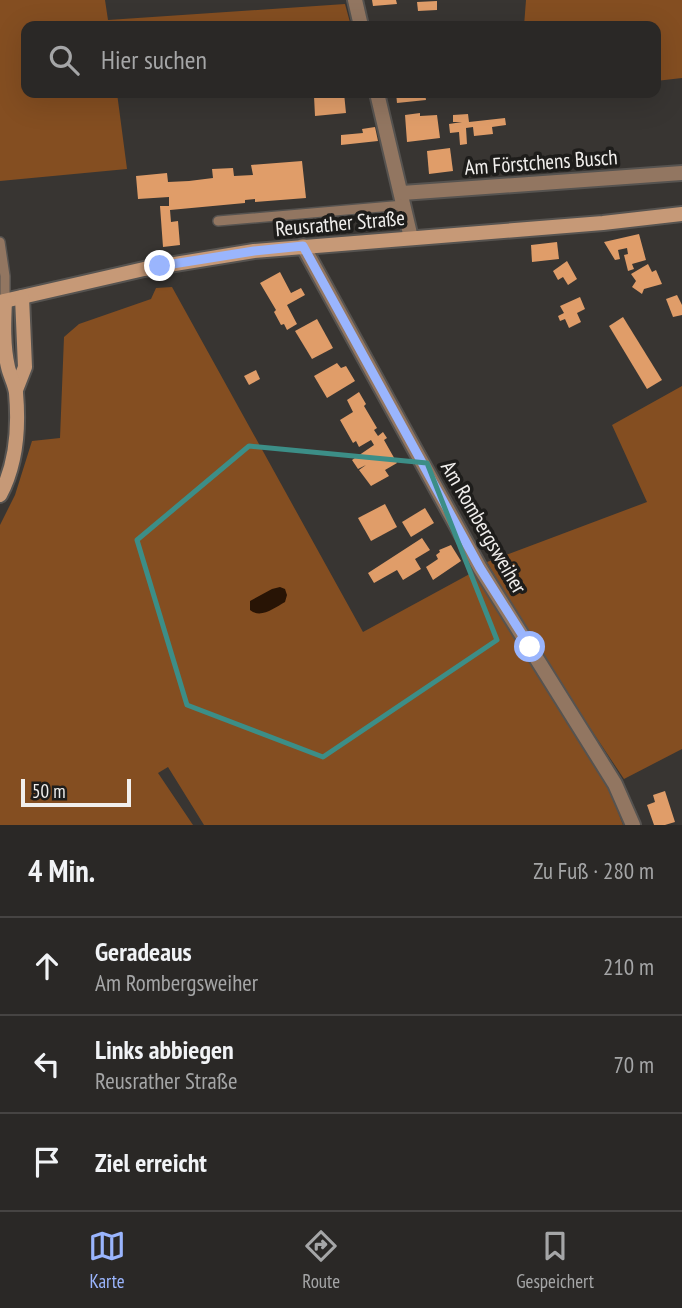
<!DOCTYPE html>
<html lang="de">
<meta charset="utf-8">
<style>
body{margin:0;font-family:"PT Sans Narrow",sans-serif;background:#32302e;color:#f1f3f6}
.scale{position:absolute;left:21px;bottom:18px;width:110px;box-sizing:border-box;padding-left:7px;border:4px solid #f1efed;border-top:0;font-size:19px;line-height:24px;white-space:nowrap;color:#f1efed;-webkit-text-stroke:5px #1e1d1b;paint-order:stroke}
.stop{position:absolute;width:21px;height:21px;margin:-16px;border:5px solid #9ab5fd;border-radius:50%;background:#fff}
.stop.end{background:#9ab5fd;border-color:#fff;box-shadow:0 2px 7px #0008}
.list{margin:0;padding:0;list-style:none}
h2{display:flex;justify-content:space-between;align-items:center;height:91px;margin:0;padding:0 28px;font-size:30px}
h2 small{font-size:23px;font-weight:400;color:#a5a6a7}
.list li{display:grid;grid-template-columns:46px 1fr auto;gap:21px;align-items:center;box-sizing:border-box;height:98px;padding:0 28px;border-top:2px solid #464443}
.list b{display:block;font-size:26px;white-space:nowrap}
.list p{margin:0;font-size:23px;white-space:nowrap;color:#a5a6a7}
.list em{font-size:23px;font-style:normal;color:#a5a6a7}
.icon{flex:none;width:38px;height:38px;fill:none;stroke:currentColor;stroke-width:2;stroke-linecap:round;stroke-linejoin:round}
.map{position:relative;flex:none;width:682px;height:825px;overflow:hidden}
.search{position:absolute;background:#2a2826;box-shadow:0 7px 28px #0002;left:21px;right:21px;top:21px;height:77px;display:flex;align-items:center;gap:18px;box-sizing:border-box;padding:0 24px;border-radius:14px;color:#a5a6a7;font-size:26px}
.sheet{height:385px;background:#2a2826}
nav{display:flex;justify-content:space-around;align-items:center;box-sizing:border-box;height:98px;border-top:2px solid #464443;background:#2a2826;font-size:19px;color:#a5a6a7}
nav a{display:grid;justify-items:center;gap:4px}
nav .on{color:#9ab5fd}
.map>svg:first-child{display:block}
.green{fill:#844e21}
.water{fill:#281405}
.building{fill:#e09d69}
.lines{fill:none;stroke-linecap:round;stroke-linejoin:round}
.lane-casing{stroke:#565350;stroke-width:12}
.street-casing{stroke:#565350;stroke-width:18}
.secondary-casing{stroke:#565350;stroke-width:18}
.lane{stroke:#927661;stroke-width:9}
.street{stroke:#927661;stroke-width:14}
.secondary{stroke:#c69977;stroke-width:14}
.route{stroke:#9ab5fd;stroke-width:9}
.marked{fill:none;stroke:#3c8e87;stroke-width:5;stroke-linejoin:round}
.labels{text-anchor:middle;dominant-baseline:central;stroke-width:7;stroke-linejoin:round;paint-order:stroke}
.street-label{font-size:21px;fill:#f1efed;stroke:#1e1d1b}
</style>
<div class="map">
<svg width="682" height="825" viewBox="0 0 682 825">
<rect width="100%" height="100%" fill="#383532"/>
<g class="green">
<path d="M0 0H105L108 20 345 4 351 26H26V93H117L127 169 0 181Z"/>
<path d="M526 0H682V78L656 81V26H524Z"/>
<path d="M172 287 363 632 477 570 608 785 623 825H204L168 767 158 773 193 825H0V525L15 495 32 441 60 438 64 337 79 324 151 299 156 288Z"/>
<path d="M682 386V749L624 779 536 647 487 562 647 502 612 425Z"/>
</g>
<path class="water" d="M280 587 285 589 287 595 285 602C274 608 261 619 250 610V601L272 589Z"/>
<g class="building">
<path d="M372 0H396L397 4 373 6Z"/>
<path d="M437 1V10L418 11 417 2Z"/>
<path d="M328 93 330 95 344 93 346 113 315 116 314 96Z"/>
<path d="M396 93H425L426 100 397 103Z"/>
<path d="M420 113V116L437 115 440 138 407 142 405 115Z"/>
<path d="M468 114 469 122 505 118 506 125 492 127 493 134 474 136 473 127 466 128 467 144 460 145 459 132 450 133 449 124 462 122H453V115Z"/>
<path d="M375 127 378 141 341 145V135L363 133 362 129Z"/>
<path d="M450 148 453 171 429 174 427 151Z"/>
<path d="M302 161 306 198 255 202V199L245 200V203L170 210 171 222 178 221 180 245 163 247 160 206H169V197L138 199 136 176 167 173 168 182 189 181 213 178 212 169 233 168 234 176 253 175 251 165Z"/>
<path d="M639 234 646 260 632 264 634 269 628 271 624 255 628 254 627 248 618 250 620 259 615 260 604 242Z"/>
<path d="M557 242 559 259 532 262 531 245Z"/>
<path d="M567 261 577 279 568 285 563 277 558 280 553 271Z"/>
<path d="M648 264 652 272 656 270 662 284 644 289 642 294 632 287 636 281 631 274Z"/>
<path d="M280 272 291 293 301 288 305 295 287 305 297 324 287 330 284 324 281 325 274 312 276 310 260 283Z"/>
<path d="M677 295 682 305V315L673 317 666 299Z"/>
<path d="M580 297 585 309 577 313 581 322 569 328 565 319 560 321 558 316 564 313 560 306Z"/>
<path d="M623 317 662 380 647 389 609 326Z"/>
<path d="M317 319 333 348 312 359 295 331Z"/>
<path d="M337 363 341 368 346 366 355 381 327 398 314 376Z"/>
<path d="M256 370 260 379 249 385 244 376Z"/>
<path d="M359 392 366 404 364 406 377 428 374 430 378 436 383 432 387 438 384 440 397 463 385 470 389 476 371 486 359 470 366 465 358 469 352 460 374 445 371 440 359 447 356 441 353 443 340 420 353 412 347 400Z"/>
<path d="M385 504 397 527 371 541 358 518Z"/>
<path d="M425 508 434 523 411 537 402 522Z"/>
<path d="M422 538 430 550 415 559 421 569 403 580 397 570 374 583 368 573Z"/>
<path d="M451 545 461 561 433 580 426 567 438 559 436 555 440 552 439 550Z"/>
<path d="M665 791 675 822 665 825H654L647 805 655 802 653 795Z"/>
</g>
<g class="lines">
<g class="lane-casing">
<g id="lane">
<path d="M218 221 404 205"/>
<path d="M0 242 5 276V301"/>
</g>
</g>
<g class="street-casing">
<g id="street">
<path d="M355 0 361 26"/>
<path d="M377 93 411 238"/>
<path d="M402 193 682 173"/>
<path d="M303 246 480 568 615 784 633 825"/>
</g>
</g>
<g class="secondary-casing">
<g id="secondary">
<path d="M0 302 144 269 254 251 603 223 682 214"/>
<path d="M16 390 25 367 22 297"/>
<path d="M0 495C16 465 19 427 16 393 15 384 10 376 8 367 3 346 4 322 5 301"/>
</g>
</g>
<use href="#lane" class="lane"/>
<use href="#street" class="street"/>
<use href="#secondary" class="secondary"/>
</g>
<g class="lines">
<path class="route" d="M160 266 254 251 303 246 480 568 530 647"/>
</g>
<path class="marked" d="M249 446 427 463 497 640 323 757 187 705 137 540Z"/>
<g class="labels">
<g class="street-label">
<text transform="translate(541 162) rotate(-4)">Am Förstchens Busch</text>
<text transform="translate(340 223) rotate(-5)">Reusrather Straße</text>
<text transform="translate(484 527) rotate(60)">Am Rombergsweiher</text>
</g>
</g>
</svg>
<div class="scale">50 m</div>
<div class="stop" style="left:530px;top:647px"></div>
<div class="stop end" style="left:160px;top:266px"></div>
<div class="search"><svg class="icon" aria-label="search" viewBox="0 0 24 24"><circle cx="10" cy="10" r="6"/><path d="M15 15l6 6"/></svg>Hier suchen</div>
</div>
<section class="sheet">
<h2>4 Min.<small>Zu Fuß · 280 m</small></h2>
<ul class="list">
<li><svg class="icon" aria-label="ahead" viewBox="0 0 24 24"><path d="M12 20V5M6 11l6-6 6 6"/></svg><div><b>Geradeaus</b><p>Am Rombergsweiher</p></div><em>210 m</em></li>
<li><svg class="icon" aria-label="left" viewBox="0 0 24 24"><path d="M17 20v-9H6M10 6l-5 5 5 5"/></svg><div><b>Links abbiegen</b><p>Reusrather Straße</p></div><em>70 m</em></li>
<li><svg class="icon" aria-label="arrive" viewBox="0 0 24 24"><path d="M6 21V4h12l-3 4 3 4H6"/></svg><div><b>Ziel erreicht</b></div></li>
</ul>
</section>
<nav>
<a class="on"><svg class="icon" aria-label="map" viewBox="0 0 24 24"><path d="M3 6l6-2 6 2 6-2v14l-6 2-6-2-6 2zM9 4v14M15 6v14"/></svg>Karte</a>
<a><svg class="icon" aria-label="directions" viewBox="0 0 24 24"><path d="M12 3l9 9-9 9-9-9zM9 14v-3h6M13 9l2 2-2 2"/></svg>Route</a>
<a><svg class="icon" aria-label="saved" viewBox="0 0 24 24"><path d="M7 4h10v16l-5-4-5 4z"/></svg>Gespeichert</a>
</nav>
